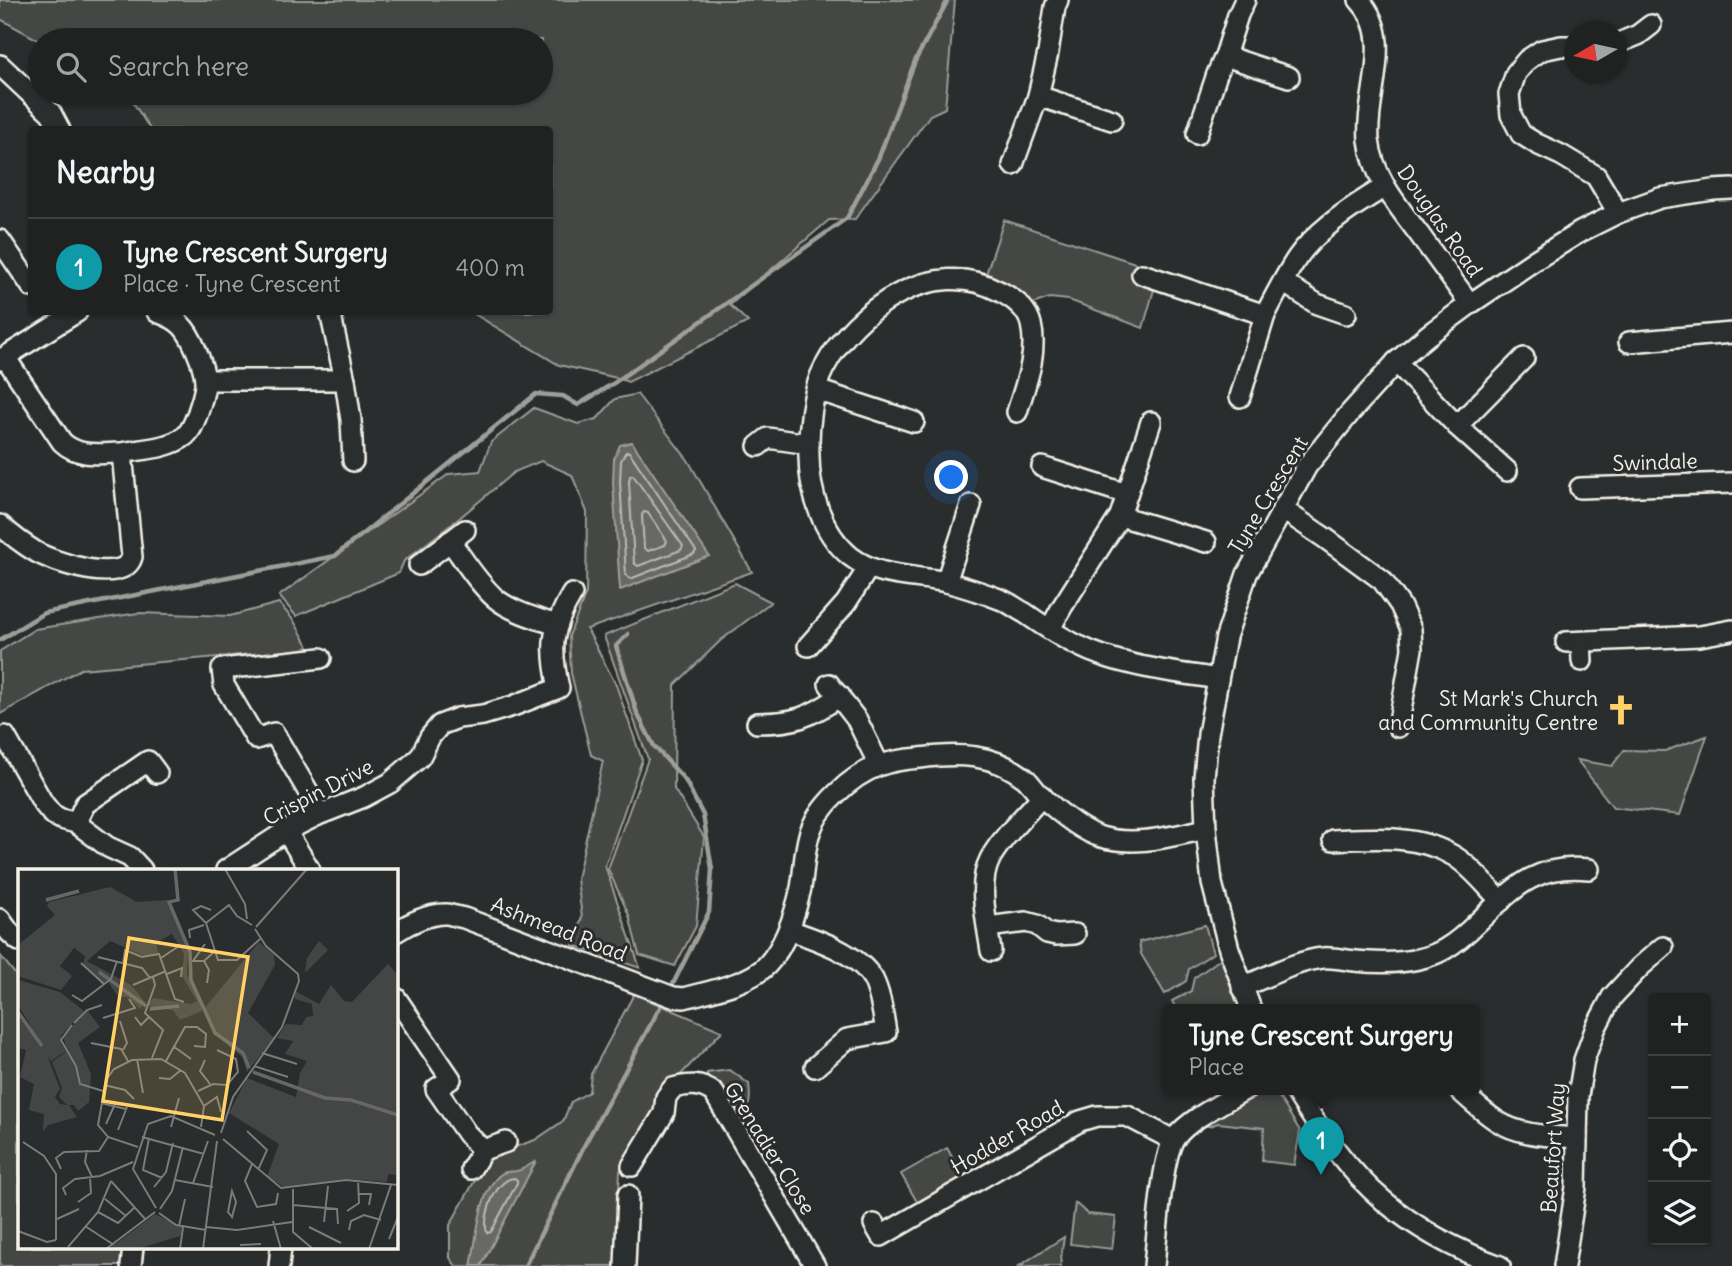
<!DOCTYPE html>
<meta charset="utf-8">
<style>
body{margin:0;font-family:Delius,sans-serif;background:#2d2f2f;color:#f1f3f6}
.controls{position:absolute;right:21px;bottom:21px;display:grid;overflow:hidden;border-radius:7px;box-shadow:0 2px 5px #0004}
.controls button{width:63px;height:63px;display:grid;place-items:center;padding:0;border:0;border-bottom:2px solid #3d3f40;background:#202222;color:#f1f3f6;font:35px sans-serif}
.compass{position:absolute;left:1564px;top:21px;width:63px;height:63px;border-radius:50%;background:#202222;box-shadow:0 2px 5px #0004;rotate:261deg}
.you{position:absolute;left:952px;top:478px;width:24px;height:24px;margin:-18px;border:5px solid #fff;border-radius:50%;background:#1a73e8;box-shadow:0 0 0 10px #1a73e833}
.badge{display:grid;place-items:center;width:46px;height:46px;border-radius:50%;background:#d93025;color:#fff;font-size:23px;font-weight:700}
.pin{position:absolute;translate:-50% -58px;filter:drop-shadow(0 2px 4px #0008)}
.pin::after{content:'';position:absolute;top:37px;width:24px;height:21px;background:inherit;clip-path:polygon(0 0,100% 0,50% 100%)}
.popup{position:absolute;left:1162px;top:1004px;width:318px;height:91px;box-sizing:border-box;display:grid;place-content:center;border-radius:7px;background:#202222;filter:drop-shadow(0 2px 5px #0005);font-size:23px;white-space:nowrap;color:#a2a4a5}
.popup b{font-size:26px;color:#f1f3f6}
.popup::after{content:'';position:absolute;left:50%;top:100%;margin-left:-14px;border:14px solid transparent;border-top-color:#202222}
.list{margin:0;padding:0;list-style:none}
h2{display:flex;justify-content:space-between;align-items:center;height:91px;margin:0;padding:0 28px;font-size:30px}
h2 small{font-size:23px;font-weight:400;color:#a2a4a5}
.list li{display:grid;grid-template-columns:46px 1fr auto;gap:21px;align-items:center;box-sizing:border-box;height:98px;padding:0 28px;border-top:2px solid #3d3f40}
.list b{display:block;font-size:26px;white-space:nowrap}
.list p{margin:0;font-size:23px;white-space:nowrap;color:#a2a4a5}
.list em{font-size:23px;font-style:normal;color:#a2a4a5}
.icon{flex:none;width:38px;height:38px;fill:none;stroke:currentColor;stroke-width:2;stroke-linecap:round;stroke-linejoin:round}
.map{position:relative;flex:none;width:1732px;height:1266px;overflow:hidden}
.search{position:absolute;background:#202222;box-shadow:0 2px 5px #0004;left:28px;top:28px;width:525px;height:77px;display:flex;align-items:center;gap:18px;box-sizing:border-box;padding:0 24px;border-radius:38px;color:#a2a4a5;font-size:26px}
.panel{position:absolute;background:#202222;box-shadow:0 2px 5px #0004;left:28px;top:126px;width:525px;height:189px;border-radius:7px}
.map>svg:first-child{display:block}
.green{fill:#444645;stroke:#9c9c96;stroke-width:2}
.water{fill:#676866;stroke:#9f9f9a;stroke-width:2}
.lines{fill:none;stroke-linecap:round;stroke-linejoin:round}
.shore{stroke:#bcbab4;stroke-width:2}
.stream{stroke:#9f9f9a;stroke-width:4.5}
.minor-casing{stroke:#f4f1e8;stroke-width:24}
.minor{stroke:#2a2d2e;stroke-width:19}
.labels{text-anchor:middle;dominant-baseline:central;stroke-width:6;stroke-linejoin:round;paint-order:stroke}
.street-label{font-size:21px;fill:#f4f1e8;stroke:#2a2d2e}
.poi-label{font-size:21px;fill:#f4f1e8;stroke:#2a2d2e;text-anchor:end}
.inset-river{fill:none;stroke:#676866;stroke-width:3.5}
.inset-road{fill:none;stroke:#7b7b78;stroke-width:2}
.view{fill:#ffd166;fill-opacity:0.15;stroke:#ffd166;stroke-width:3.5}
.inset-edge{fill:none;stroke:#f4f1e8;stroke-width:3.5}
</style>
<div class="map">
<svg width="1732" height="1266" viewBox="0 0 1732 1266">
<rect width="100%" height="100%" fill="#2a2d2e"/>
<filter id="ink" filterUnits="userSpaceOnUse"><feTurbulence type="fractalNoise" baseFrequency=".0143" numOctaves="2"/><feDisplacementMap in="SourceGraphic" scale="14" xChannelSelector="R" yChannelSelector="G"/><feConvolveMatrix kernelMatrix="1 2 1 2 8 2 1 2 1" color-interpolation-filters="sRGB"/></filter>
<g filter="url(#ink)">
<g class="green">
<path d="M0 0H955L945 108 930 115 855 219 829 220 730 305 748 322 628 382 617 378 559 365 471 312H550V130L150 129 127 93H541V40L40 41 0 19Z"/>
<path d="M1004 220 1138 264 1134 279 1155 286 1143 328 1069 300 1050 298 1032 304C1017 288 1007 283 985 277Z"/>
<path d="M637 394 688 460 752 572 587 629 616 685 642 760 605 866 640 968 573 945 582 917 577 879 603 761 591 755 571 673 569 636 586 593 587 512 572 475 541 461 514 472 457 520 404 561 399 573 296 616 279 596 449 474 480 471 491 442 534 408 578 424 597 419 615 399Z"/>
<path d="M735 583 771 602 720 641 675 685 674 789 704 837 696 926 675 966 639 955 629 915 608 869 648 759 604 636Z"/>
<path d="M279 603 294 621 310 649 81 669 0 714V651L35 629 138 613 230 616Z"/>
<path d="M1707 736 1680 815 1613 807 1577 760 1612 766 1624 750 1665 751Z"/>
<path d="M1205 925 1213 953 1189 969 1186 981 1165 994 1141 954 1139 942Z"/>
<path d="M0 955 15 974 19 973V1247H133L132 1266H0Z"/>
<path d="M1223 957 1243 1009H1176L1172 1001 1191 991 1194 978Z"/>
<path d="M634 994 722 1031 670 1086 620 1171 617 1227 618 1266H456L450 1258V1225L483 1166 498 1153 535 1140 563 1121 571 1102 589 1092 591 1074Z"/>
<path d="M730 1070 749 1084C751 1101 751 1107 737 1118L707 1080V1073Z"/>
<path d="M1262 1089H1274L1300 1131 1294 1165 1262 1161 1264 1128 1218 1123 1210 1126H1202Z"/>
<path d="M947 1148 966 1182 920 1207 901 1174Z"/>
<path d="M1075 1203 1088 1214 1116 1217 1112 1249 1070 1244Z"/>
<path d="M1064 1237 1060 1266H1019Z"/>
</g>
<g class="water">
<path d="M632 442 709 556 620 590 613 482 614 459 620 445Z"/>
<path d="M536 1161 481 1266H471C477 1240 478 1191 501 1174 506 1171 511 1172 517 1171 524 1169 530 1165 536 1161Z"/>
</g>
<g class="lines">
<g class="shore">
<path d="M628 451 630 453 696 551 694 554 630 579 626 575 620 482 621 461 625 453Z"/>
<path d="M633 475 683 546 681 550 638 566 634 563 629 482 630 476Z"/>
<path d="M644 512 648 513 667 541 665 545 648 551 644 548 642 515Z"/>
<path d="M514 1178 517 1180V1183L491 1232 487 1233C482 1217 495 1180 514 1178Z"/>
</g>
<g class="stream">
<path d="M628 634 616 646 637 713 654 746 685 780 703 815 712 869 709 912 670 990"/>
<path d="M0 640 44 613 335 556 536 394 563 396 578 405 614 383 847 218 879 157 915 61 948 0"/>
<path d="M525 1266 585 1144 664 1000"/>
</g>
<g class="minor-casing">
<g id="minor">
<path d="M1245 0 1238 15 1225 56 1289 77"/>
<path d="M1359 0C1396 39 1365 93 1369 140 1373 177 1398 206 1419 234 1436 257 1453 281 1470 304"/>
<path d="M1616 44 1638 35 1651 25"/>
<path d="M1574 46H1561L1542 50 1527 60 1516 73 1509 94 1511 115 1521 134 1537 144 1561 155 1596 176 1618 213"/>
<path d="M0 65 51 113 60 130"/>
<path d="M1038 96 1112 120"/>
<path d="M1197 134 1217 74 1225 56"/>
<path d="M1013 165 1038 96 1048 53 1055 7 1058 0"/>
<path d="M0 240 32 287"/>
<path d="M1142 274 1265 315C1275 296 1285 276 1297 258 1317 229 1354 205 1385 187"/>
<path d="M1283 282 1317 304 1346 314"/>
<path d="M330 312 345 380 351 420 353 461"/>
<path d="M1629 342 1732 333"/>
<path d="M0 360 77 312"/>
<path d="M1396 362 1457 426 1507 471"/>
<path d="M205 380H345"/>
<path d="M817 390 914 422"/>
<path d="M1240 397 1265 315"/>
<path d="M1017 412C1026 383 1038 354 1031 324 1027 308 1013 298 999 291 933 255 855 309 824 368 812 390 808 431 809 456 809 491 822 533 850 556 878 578 913 575 946 582 965 587 984 593 1002 600 1010 603 1017 609 1025 613 1042 625 1060 637 1079 646 1118 666 1175 672 1218 679"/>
<path d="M1457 426 1524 358"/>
<path d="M758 446 768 438 809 444"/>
<path d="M122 453C142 449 168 449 185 436 192 430 195 420 198 412 201 402 206 390 205 380 204 366 191 334 181 325 174 318 165 315 157 312"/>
<path d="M1042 467 1127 494"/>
<path d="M1580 488 1732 483"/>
<path d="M1282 509 1325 538 1382 580 1400 605 1411 629 1412 649 1398 727"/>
<path d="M1120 516 1206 542"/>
<path d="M0 525C11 535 23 544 36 552 54 562 123 586 132 557L122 453C101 453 79 458 62 442L5 357"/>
<path d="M450 541C464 560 478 583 495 598 510 611 538 619 557 625"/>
<path d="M419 565 465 530"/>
<path d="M946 582 971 505"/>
<path d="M1050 629 1062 607 1120 516 1151 422"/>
<path d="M1566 642 1700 636 1732 630"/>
<path d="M1581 642 1582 661"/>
<path d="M808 646 846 603 869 567"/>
<path d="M829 684 857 720 879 765"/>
<path d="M757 723C794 723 809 718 840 696"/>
<path d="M5 736 43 803 52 814 61 819 76 823 108 847 130 857 142 870"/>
<path d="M318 815 313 800 274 733 256 739 224 685 222 669 321 658"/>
<path d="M76 823 85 804 148 761 157 773"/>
<path d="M286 831 310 870"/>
<path d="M1333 840C1374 838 1417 834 1454 856 1472 867 1486 886 1501 901"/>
<path d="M226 870 286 831 318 815 364 797 390 783 420 757 430 737 440 725 458 718 483 715 513 706 559 688C550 649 551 629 572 594"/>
<path d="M0 919 10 933 19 941"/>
<path d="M988 927 1026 922 1037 925 1047 933 1056 935 1075 934"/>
<path d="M789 930C816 939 858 953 873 979 881 995 883 1015 886 1032L847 1039 815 1067"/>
<path d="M396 932C409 923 430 913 447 914 452 915 459 917 464 918L673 997 684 998C709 991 749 984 767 965 786 945 795 914 801 888 804 871 804 853 809 835 817 807 851 776 878 766 891 761 906 759 920 758 958 753 994 753 1026 779 1031 784 1035 790 1040 795 1055 809 1081 831 1101 837 1136 847 1172 836 1206 829"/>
<path d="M991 951C987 924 977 884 990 859 1001 838 1026 815 1042 796"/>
<path d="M1242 987C1268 977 1295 961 1323 958 1333 957 1345 960 1355 961 1384 964 1419 964 1445 949 1457 942 1468 932 1478 922 1514 888 1536 863 1589 869"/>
<path d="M396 998 451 1079 436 1089 467 1134 483 1150"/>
<path d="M1251 1009 1229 949 1212 883 1206 829 1204 778 1208 734 1226 637 1247 574 1307 466 1350 413 1396 362 1428 335 1470 304 1535 260 1580 232 1618 213 1660 198 1713 190 1732 189"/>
<path d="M1294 1089C1319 1129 1348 1171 1384 1201 1418 1230 1459 1251 1500 1266"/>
<path d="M1458 1089C1470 1100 1483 1112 1497 1121 1520 1136 1551 1136 1577 1138"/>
<path d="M632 1166 664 1113 666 1097 673 1088C688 1084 701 1083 714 1093L815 1266"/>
<path d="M471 1169 483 1150 506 1142"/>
<path d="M874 1224 881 1236 1080 1121 1097 1116H1127L1173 1140"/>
<path d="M131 1266 133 1247"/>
<path d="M279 1266 281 1247"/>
<path d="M625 1266 628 1195"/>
<path d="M1154 1266C1157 1239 1161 1157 1175 1138 1189 1119 1225 1102 1246 1089"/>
<path d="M1564 1266 1576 1187 1578 1096 1584 1060 1596 1027 1612 997 1640 967 1663 947"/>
</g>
</g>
<use href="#minor" class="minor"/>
</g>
</g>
<defs>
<g id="church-bare" transform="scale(2.415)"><path d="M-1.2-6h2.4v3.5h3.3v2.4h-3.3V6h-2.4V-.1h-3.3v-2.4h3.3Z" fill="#ffd166" stroke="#2a2d2e" stroke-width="2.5" paint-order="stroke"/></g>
</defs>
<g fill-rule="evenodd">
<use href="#church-bare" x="1621" y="710"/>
</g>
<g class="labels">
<g class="street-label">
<text transform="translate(1440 221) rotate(55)">Douglas Road</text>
<text transform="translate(1655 462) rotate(-2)">Swindale</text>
<text transform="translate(1268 495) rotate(-59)">Tyne Crescent</text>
<text transform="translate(318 792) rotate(-27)">Crispin Drive</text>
<text transform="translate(559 929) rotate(21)">Ashmead Road</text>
<text transform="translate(1007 1137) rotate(-30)">Hodder Road</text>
<text transform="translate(770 1148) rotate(58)">Grenadier Close</text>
<text transform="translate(1553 1148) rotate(-86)">Beaufort Way</text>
</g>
<g class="poi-label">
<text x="1598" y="698">St Mark's Church<tspan x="1598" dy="24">and Community Centre</tspan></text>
</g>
</g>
<g transform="translate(18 869)">
<rect width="380" height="380" fill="#2a2d2e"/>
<path d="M92 18 119 33 149 31 170 82 169 105 184 132V142L162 151 155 141 129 137 135 129 173 135 179 132 164 107 166 85 154 65 138 74 140 84 129 88 92 72 69 92 113 116 127 133 122 140 111 129 99 126 90 113 85 116 65 96 67 87 56 79 42 97 54 107 43 121 0 107V76L37 46 29 37 31 33ZM301 72 310 81 287 104 289 89ZM241 73 256 86 257 96 230 144 256 169 229 203 225 189 197 165 185 141ZM370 95 380 106 378 306 370 305 369 313 327 310 268 319 249 308 261 275 211 244 229 209 278 228 282 204 289 192 267 185 275 172 259 169 268 155 284 156 288 148 295 147 294 135 277 130V122L301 135 313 116 326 132 334 133ZM0 111 42 123 66 142 43 167V174L48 182 33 192 29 186 42 220 37 228 42 235 49 236 41 228 44 219 34 193 53 179 49 181 45 167 69 141 82 158 60 174 73 205 71 233 60 242 56 236H51L59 248 30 256 25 263 26 245 11 241 16 215 2 208 8 181 0 179V142L14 159 0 136ZM137 345 164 358 162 367 119 380H91Z" fill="#444645"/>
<path class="inset-river" d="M157 0 160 31 151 33 172 83 173 111 197 164 225 184 231 199M28 31 61 22M81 103 128 137M132 140 161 137M0 143 24 177M235 203 307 229 333 231 380 246"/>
<path class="inset-road" d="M207 0 227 35 229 50M193 41 183 37 175 41 188 54 200 91H219L242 70M188 54 211 36 219 47 234 56M238 58 289 0M172 69 171 61 186 56M187 75 175 92H186L196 83M80 88 124 99 132 109M143 89 161 77M186 92 191 101 189 114M63 94 86 115M105 95 107 81 124 88 141 85 157 130 166 133M149 105 164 99 163 108M115 116 148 102M54 126 64 132 93 110 99 92M117 148 123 156 131 148M85 149 117 139 111 130M102 152 109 174 105 181M56 154 69 141 84 136M54 156 43 171 58 197 62 215 85 222M73 174 103 180 110 192M155 177 173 190M244 184 279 195M134 189 145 161 127 144 137 116 135 108M119 190 125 224M187 191 182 202 192 215M148 192 167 158H179L188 165 187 178 176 177M236 197 270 208M141 209 152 210 163 201M86 216 107 221 116 230M180 222 195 215 209 216 220 203 218 190 199 181M83 234 108 240M186 237 199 228 203 243M88 255 97 235M153 258 161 229M100 261 109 238M229 262 249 281 240 301M203 264 215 228 264 158 281 112 280 105 248 77 237 60M124 268 186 285M131 269 125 301 144 309M205 270 263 319 328 311 380 316M5 273 26 287 38 305V371M120 278 90 268 80 256 88 211 96 200 114 191 143 190 167 204 186 237 183 258M69 281 67 293 74 308M234 295 227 312 239 338 258 335 260 324M43 300 38 289 46 283 81 282 90 268M157 311 195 318M93 312 128 351M175 314 190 272M136 318 148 303 155 274M275 320V363L295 380M214 322 218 333 214 348 210 343ZM341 325H353L351 336M48 326 45 319 57 310 82 307 115 293M87 330 108 347M60 333 73 324 72 308M275 336 319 340 320 355M138 339 115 300 130 255 153 247 197 266M142 340 154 322 165 278M329 342 341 334 340 311M80 343 100 354 117 338M141 344 158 356 188 361M39 350 61 340M255 352 263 380M306 353 310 317M67 357 96 376M161 357 167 330M188 358 219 361 274 353M291 358 323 374M331 361 333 352 346 346 363 351M0 362 29 373 38 371M371 370 380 348M222 376 243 375M50 378 80 343 93 312M88 380 137 343M162 380 165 358M185 380 199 272M351 380 373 316"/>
<path class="view" d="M111 69 230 88 204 251 85 232Z"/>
<rect width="380" height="380" class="inset-edge"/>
</g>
</svg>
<div class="controls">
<button>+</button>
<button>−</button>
<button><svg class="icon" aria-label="locate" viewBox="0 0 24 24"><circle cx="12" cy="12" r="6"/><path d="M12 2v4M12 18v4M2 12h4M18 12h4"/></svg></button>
<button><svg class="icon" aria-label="layers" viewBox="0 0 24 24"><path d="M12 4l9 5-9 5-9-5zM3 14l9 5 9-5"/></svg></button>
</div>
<svg class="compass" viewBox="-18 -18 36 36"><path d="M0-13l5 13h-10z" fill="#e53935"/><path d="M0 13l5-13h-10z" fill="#a2a4a5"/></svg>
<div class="you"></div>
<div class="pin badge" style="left:1321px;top:1175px;background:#0f9aa8">1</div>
<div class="popup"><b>Tyne Crescent Surgery</b>Place</div>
<div class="search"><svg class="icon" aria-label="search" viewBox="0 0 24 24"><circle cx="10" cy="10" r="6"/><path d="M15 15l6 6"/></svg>Search here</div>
<section class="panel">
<h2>Nearby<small></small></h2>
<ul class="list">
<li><span class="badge" style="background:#0f9aa8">1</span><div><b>Tyne Crescent Surgery</b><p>Place · Tyne Crescent</p></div><em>400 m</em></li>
</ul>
</section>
</div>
